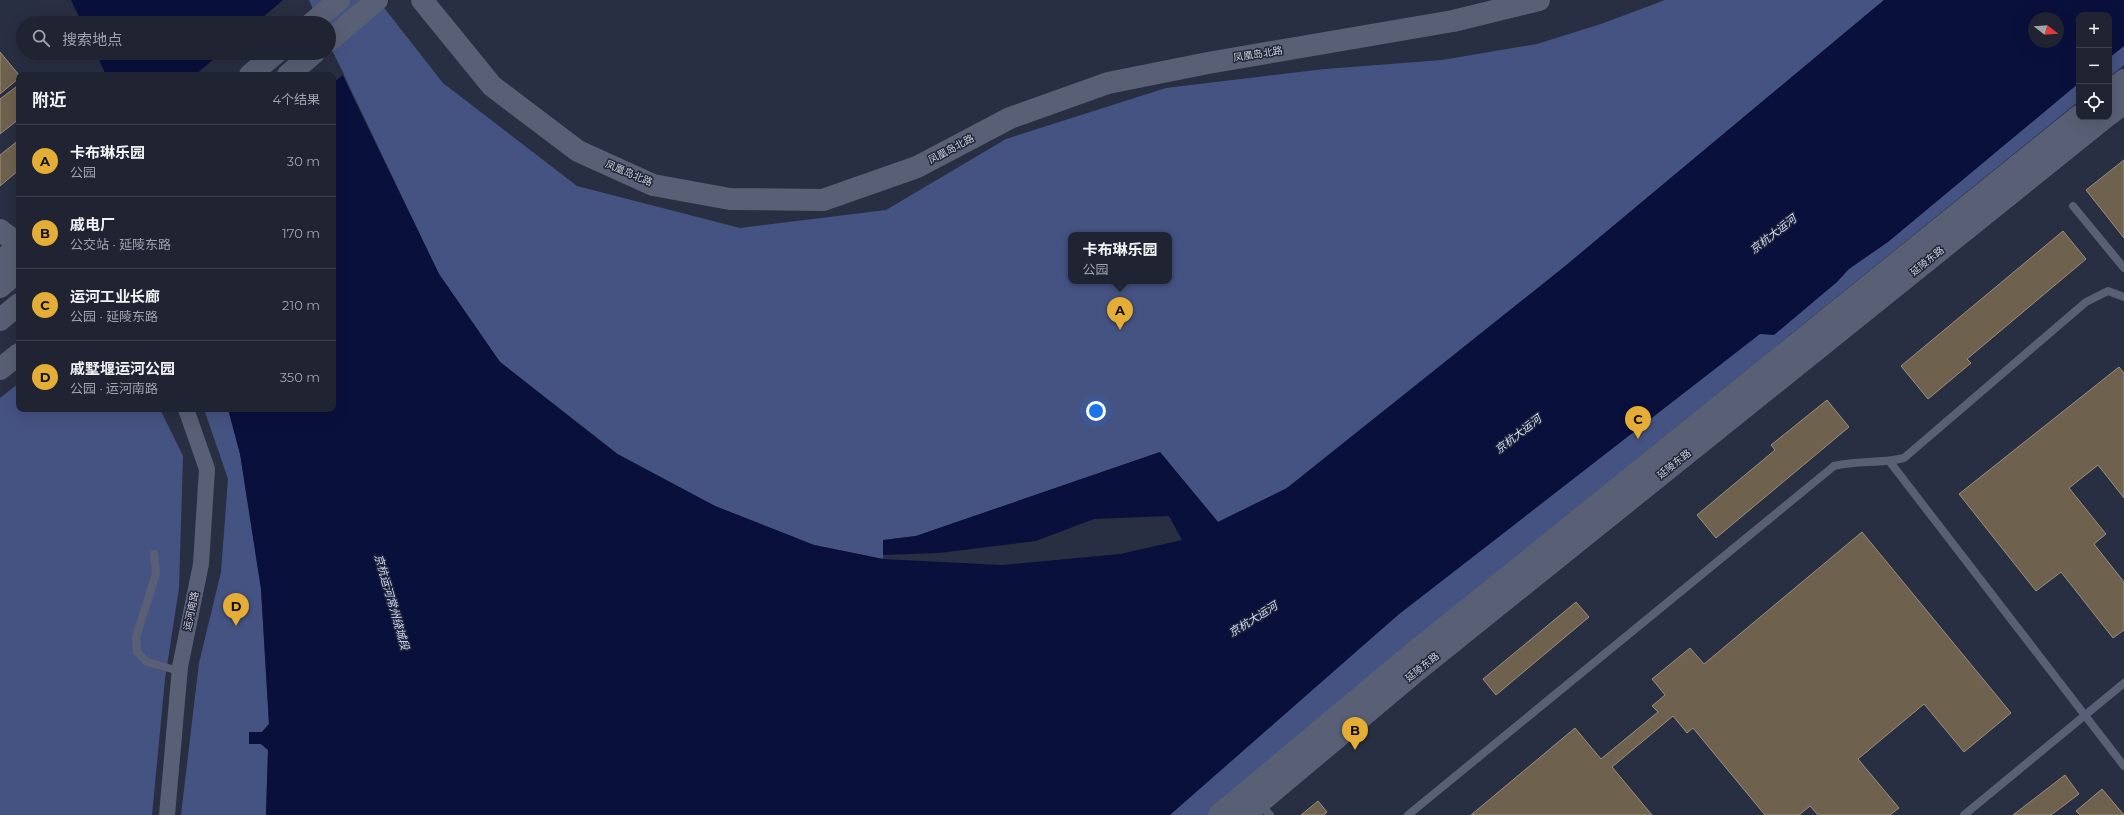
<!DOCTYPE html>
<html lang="zh">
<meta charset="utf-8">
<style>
body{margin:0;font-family:Montserrat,"Noto Sans SC",sans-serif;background:#2c2f3e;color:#f1f3f6}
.controls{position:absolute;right:12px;top:12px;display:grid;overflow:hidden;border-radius:8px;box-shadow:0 4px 16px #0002}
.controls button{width:36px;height:36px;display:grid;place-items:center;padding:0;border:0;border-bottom:1px solid #3c404d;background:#1f2332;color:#f1f3f6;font:20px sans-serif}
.compass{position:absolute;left:2028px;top:12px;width:36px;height:36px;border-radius:50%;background:#1f2332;box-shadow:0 4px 16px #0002;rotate:107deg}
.you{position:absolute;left:1096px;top:411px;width:14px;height:14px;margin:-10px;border:3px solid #fff;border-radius:50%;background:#1a73e8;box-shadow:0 0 0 6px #1a73e833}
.badge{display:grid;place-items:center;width:26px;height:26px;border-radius:50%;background:#e4ad35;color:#111;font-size:13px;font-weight:700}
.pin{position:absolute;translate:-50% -33px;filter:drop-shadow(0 1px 2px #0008)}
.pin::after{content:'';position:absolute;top:21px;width:14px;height:12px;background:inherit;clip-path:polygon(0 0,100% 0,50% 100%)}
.popup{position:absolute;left:1068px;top:232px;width:104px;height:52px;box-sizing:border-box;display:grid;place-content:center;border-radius:8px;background:#1f2332;filter:drop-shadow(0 1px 3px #0005);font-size:13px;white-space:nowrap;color:#a1a4ac}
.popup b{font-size:15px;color:#f1f3f6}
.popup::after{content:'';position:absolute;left:50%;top:100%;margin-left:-8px;border:8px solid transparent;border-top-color:#1f2332}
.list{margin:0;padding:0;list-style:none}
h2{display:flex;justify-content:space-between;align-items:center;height:52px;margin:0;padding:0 16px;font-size:17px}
h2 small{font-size:13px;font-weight:400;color:#a1a4ac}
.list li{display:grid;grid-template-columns:26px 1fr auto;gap:12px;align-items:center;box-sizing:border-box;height:72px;padding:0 16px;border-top:1px solid #3c404d}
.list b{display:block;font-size:15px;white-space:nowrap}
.list p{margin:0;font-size:13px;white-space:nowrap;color:#a1a4ac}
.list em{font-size:13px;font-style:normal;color:#a1a4ac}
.icon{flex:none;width:22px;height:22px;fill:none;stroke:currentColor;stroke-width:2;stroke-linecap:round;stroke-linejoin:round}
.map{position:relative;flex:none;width:2124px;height:815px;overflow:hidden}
.search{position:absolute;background:#1f2332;box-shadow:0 4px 16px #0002;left:16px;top:16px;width:320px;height:44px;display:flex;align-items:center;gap:10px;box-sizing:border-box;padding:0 14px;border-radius:22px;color:#a1a4ac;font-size:15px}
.panel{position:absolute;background:#1f2332;box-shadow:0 4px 16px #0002;left:16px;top:72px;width:320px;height:340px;border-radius:8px}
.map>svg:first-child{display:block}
.green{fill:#455383;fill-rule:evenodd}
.water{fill:#0a103c;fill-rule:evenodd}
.pier{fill:#292f42}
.building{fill:#6e624e;stroke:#9b8f79}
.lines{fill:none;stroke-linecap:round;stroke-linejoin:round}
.lane{stroke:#596075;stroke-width:8}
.street{stroke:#596075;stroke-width:16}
.secondary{stroke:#596075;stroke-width:22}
.labels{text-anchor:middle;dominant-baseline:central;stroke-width:3;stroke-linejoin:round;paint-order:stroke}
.street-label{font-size:10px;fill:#d0d4e0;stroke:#1f2537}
.water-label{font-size:11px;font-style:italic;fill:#d1dcfb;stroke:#1f2537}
</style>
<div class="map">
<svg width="2124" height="815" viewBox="0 0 2124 815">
<rect width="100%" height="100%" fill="#292f42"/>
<g class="green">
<path d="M308 0H378L443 83 577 186 740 228 886 210 1006 139 1166 88 1325 69 1442 60 1537 44 1601 24 1665 0H1884L1564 267 1287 488 1218 522 1160 452 916 536 884 540 883 559 814 545 715 506 618 454 500 362 439 274 329 44V23H319ZM1071 235H1169V281H1071Z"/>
<path d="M2124 31V65L2109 77V43Z"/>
<path d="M2079 67V101L1409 643 1209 815H1151L1386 621Z"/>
<path d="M19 383V409H160L183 456 179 588 165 679 152 815H0V398Z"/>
<path d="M204 409H228L240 453 261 589 269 724 262 732H249V744H261L268 750 266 815H181L199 663 221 572 228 479Z"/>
</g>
<g class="water">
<path d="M71 0H306L317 23H82Z"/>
<path d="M1884 0H2124V46L2109 58V15H2079V83L1888 242 1849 269 1837 282 1774 335 1760 334 1398 615 1170 815H266L268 750 261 744H249V732H262L269 724 261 589 240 454 228 409H333V75H106L96 53H329V47L439 274 500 362 617 454 715 506 814 545 883 559 1002 565 1120 554 1182 540 1169 516 1094 519 1036 541 939 553 883 555V540L916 536 1160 452 1218 522 1287 488 1564 267ZM2034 18H2058V42H2034Z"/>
</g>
<g class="pier">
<path d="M283 0H309L319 23H256Z"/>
<path d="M329 45 344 74 333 83V75H195L221 53H329Z"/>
</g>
<g class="building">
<path d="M0 52 19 75V78L0 94Z"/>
<path d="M16 87 19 91V119L0 134V99Z"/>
<path d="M19 140V170L0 186V155Z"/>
<path d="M2124 160V238L2086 190Z"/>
<path d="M2063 231 2086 259 1967 359 1971 363 1928 399 1901 366Z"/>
<path d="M2119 367 2124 373V498L2098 465 2069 488 2106 534 2094 544 2124 582V630L2113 638 2061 572 2036 591 1959 494Z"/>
<path d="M1827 400 1849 427 1716 538 1697 515 1775 450 1771 445Z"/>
<path d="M1862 532 2011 713 1964 752 1924 704 1858 759 1899 808 1890 815H1818L1810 806 1799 815H1765L1693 728 1687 733 1673 716 1612 767 1652 815H1471L1575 728 1601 759 1658 712 1652 706 1665 695 1652 679 1690 648 1704 664Z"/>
<path d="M1576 602 1589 617 1496 695 1483 679Z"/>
<path d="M2065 775 2079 794 2051 815H2013Z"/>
<path d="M2102 789 2124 815H2080L2076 811Z"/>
<path d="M1318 801 1327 812 1324 815H1301Z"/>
</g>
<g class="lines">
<g class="lane">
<path d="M2073 206 2124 268"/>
<path d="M1890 462 2124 766"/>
<path d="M154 554 156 574 136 637 137 652 147 662 179 671"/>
<path d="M1260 803 1270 815"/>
<path d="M1408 815 1834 466C1858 460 1880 464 1904 458L2086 302 2108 291 2124 297"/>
<path d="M1964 815 2124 683"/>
</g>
<path class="street" d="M167 815 180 667 201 564 207 469 186 409"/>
<g class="secondary">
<path d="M422 0 492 86 578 151 653 185 730 199 823 200 917 167 1010 118 1108 83 1208 63 1453 21 1539 0"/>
<path d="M312 23 339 0"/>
<path d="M329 41 377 0"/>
<path d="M250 75 276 53"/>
<path d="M288 75 314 53"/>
<path d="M2109 92 2124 80"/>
<path d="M2109 115 2124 103"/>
<path d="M0 230 19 245"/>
<path d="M0 262 19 246"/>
<path d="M0 287 19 271"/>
<path d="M0 320 19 304"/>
<path d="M0 369 19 354"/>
<path d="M1219 815 1407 658 2079 116"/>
<path d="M1245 815 1414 673 2106 117"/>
</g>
</g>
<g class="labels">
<g class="street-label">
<text transform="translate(1258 54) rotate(-9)">凤凰岛北路</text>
<text transform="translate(951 149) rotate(-28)">凤凰岛北路</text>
<text transform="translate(629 173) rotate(23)">凤凰岛北路</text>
<text transform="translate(1927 261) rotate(-39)">延陵东路</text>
<text transform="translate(1674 464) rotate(-39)">延陵东路</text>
<text transform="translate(191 611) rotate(-78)">运河南路</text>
<text transform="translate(1422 667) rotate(-39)">延陵东路</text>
</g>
<g class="water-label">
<text transform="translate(1773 234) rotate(-38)">京杭大运河</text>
<text transform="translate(1518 434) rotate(-38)">京杭大运河</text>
<text transform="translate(392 602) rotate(74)">京杭运河常州绕城段</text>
<text transform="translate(1253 619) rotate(-32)">京杭大运河</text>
</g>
</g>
</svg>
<div class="controls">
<button>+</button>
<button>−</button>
<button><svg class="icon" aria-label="locate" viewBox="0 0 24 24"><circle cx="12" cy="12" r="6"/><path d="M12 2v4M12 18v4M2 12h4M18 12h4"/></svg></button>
</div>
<svg class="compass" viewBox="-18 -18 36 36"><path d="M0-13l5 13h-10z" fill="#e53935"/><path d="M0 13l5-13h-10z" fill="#a1a4ac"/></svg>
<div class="you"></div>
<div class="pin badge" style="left:1120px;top:330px">A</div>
<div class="popup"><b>卡布琳乐园</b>公园</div>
<div class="pin badge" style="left:1355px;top:750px">B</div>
<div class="pin badge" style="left:1638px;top:439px">C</div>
<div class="pin badge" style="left:236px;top:626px">D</div>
<div class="search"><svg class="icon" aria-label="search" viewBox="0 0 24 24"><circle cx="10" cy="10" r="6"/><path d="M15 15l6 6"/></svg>搜索地点</div>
<section class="panel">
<h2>附近<small>4个结果</small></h2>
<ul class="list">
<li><span class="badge">A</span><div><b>卡布琳乐园</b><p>公园</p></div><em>30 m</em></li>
<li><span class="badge">B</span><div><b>戚电厂</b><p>公交站 · 延陵东路</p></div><em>170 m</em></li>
<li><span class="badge">C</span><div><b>运河工业长廊</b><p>公园 · 延陵东路</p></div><em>210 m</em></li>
<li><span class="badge">D</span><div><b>戚墅堰运河公园</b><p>公园 · 运河南路</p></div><em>350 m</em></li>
</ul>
</section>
</div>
